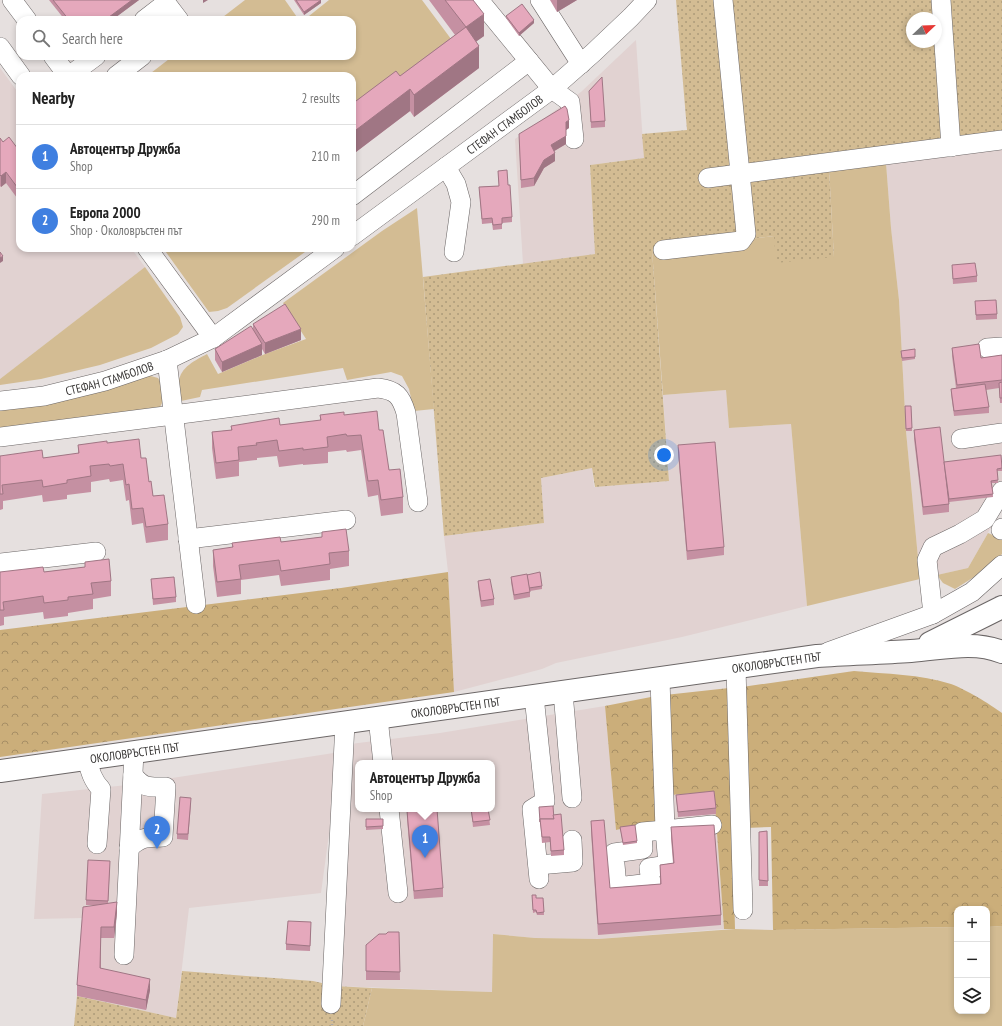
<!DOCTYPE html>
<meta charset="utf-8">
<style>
body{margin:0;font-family:"PT Sans Narrow",sans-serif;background:#f2f2f2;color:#222}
.controls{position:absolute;right:12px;bottom:12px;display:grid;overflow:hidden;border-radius:8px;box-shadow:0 2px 6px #0003}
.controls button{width:36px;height:36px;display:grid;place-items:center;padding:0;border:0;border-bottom:1px solid #e0e0e0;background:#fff;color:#222;font:20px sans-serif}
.compass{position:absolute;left:906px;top:12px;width:36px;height:36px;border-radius:50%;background:#fff;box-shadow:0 2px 6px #0003;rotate:67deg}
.you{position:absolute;left:664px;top:455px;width:14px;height:14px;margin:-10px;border:3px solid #fff;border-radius:50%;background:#1a73e8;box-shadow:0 0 0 6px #1a73e833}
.badge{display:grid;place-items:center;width:26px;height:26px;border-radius:50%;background:#b45309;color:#fff;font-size:13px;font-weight:700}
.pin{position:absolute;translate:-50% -33px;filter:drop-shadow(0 1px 2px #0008)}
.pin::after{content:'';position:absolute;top:21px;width:14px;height:12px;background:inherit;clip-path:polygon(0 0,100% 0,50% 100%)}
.popup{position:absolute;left:355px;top:760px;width:140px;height:52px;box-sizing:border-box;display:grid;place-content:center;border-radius:8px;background:#fff;filter:drop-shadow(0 1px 3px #0005);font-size:13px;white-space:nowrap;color:#767676}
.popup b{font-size:15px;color:#222}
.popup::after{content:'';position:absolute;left:50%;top:100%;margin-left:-8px;border:8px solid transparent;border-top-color:#fff}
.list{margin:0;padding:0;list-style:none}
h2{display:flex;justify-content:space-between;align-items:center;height:52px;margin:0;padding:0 16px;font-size:17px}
h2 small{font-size:13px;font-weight:400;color:#767676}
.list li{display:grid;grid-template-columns:26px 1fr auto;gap:12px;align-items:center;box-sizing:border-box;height:64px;padding:0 16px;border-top:1px solid #e0e0e0}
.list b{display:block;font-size:15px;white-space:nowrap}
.list p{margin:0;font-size:13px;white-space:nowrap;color:#767676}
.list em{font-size:13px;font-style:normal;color:#767676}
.icon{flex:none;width:22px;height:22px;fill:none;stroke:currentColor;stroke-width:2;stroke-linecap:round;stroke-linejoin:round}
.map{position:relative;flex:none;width:1002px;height:1026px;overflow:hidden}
.search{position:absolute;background:#fff;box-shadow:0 2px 6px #0003;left:16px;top:16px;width:340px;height:44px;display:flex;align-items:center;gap:10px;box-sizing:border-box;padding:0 14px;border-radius:12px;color:#767676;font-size:15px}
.panel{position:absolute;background:#fff;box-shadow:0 2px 6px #0003;left:16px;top:72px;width:340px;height:180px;border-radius:12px}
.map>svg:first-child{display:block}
.built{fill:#e1d2d1;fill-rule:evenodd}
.grass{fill:#d3bc93}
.forest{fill:url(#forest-crowns)}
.garden{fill:url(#garden-dots);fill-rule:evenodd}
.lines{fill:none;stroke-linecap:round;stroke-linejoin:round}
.minor-casing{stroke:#6b6666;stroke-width:20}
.major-casing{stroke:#6b6666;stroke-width:24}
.path{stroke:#ada8a7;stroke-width:2.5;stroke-dasharray:1 3;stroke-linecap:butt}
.minor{stroke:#fff;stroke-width:19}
.major{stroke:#fff;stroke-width:22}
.wall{fill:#c590a2}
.shaded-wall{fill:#a07684}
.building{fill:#e5a8bc;stroke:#a07684}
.labels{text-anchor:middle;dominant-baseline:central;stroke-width:3;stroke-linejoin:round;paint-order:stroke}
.street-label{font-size:12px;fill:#363433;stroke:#e6e0df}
</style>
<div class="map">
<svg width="1002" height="1026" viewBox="0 0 1002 1026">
<defs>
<pattern id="forest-crowns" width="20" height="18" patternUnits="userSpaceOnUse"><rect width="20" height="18" fill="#cbae7a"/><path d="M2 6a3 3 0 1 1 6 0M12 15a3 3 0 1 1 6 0" fill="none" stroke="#a68e65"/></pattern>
<pattern id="garden-dots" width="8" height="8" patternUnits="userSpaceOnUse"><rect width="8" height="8" fill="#d3bc93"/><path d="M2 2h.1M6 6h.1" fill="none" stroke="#ac9a79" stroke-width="1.8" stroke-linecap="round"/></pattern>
</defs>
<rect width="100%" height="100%" fill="#e6e0df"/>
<g class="built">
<path d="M636 40 644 158 590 165 595 254 523 264 515 139 581 92Z"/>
<path d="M0 68 20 95V248H131L145 267 0 379Z"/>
<path d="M1002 147V508L968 568 920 579 906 431 899 300 891 228 886 163Z"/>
<path d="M726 390 729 428 791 424 807 606 682 637 556 663 542 669 454 692 448 572 444 536 544 523 541 478 592 468 594 487 669 481 663 395Z"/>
<path d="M656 696 714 792 724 929 598 939 535 938 493 934 492 992 335 986 350 744 440 733 605 706 616 830 644 824ZM358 763H492V809H358Z"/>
<path d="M340 752 321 893 189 908 176 1018 77 996 83 918 34 919 42 794 127 785Z"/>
</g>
<g class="grass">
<path d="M245 0H285L299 20H219Z"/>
<path d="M329 0H422L457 47 352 113V76H147L173 56H352V20H304Z"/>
<path d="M886 163 891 228 899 300 906 431 920 579 807 606 791 424 729 428 726 390 663 395 652 250 774 236 834 257 829 168Z"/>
<path d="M417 208 434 409 414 411 409 389 402 376 391 372 347 380 343 368 202 390 200 397 181 401C180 395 178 388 179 382 180 367 196 360 207 354L218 374 265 354 306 339 283 303 382 231Z"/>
<path d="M163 248H302L305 252 227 308 218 311 209 312Z"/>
<path d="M145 267 180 317 183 327 178 334 151 348 100 365 41 379 0 385V379Z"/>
<path d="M147 375 158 378C166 390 167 394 160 407L0 431V409Z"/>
<path d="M988 533 1002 539V554L985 570 955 589 943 583 937 575 968 568Z"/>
<path d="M1002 926V1026H363L372 988 492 992 493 934 535 938 598 939 735 929 773 930 957 927V1011H987V927Z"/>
</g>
<g class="forest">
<path d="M448 572 454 692 0 757V630L341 588Z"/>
<path d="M854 671C886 674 920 674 951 684 965 689 990 704 1002 713V926L987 927V909H957V927L773 930 771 827 746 828 742 687Z"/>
<path d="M729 688 735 929H724L714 792 670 795 665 695Z"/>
<path d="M656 696 660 823 644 824 616 830 605 706Z"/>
</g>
<g class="garden">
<path d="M676 0H1002V147L829 169 834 257 776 263 774 236 652 250 669 481 595 487 592 468 541 478 544 523 444 536 423 277 595 254 590 165 644 158 642 134 687 130ZM912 18H936V42H912Z"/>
<path d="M182 971 313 981 335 986 372 988 363 1026H74L77 996 176 1018Z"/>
</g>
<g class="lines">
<g class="minor-casing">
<g id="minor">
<path d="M12 0 27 20"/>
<path d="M479 0 552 89 570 102 574 139"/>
<path d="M540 0 581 64"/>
<path d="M941 0 951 147"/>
<path d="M144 20 166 3 179 20"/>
<path d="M0 47 21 76"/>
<path d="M53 56 68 76"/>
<path d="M69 76 96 56"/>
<path d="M116 76 142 56"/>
<path d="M446 167 456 184 461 202 454 252"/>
<path d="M708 178 1002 140"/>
<path d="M352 196 529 61"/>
<path id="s1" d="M352 236 552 89 593 53 631 17 647 0"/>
<path d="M147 248 213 338"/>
<path d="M663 250 741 241 746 234 723 0"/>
<path d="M987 348 1002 347"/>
<path d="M167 360 196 604"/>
<path id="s2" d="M0 401 44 396 105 381 167 360 213 338 335 248"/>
<path d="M0 437 173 415 378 388C396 390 401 396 406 413L418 502"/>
<path d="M961 439 1002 433"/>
<path d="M1001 530 1002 528"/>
<path d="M188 539 346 520"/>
<path d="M0 563 96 552"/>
<path d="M933 614 927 560 933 547 960 534 985 519 1002 491"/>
<path d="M828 652 933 614 972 592 1002 565"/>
<path d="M736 668 743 910"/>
<path d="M660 679 665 830 712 825"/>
<path d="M563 692 572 798"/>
<path d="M534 696 545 801 532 809 539 879"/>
<path d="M378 718 383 763"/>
<path d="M87 759C90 770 92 780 101 789L97 844"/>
<path d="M389 809 398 893"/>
<path d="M665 830 668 865 649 868 651 883 617 887 614 853 643 849 642 832Z"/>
<path d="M129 848C142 836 146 838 163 837L166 787C149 787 144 789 133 775"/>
<path d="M538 865 573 862 572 840"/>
<path d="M124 955 134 752"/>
<path d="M331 1004 345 723"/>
</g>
</g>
<g class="major-casing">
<g id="major">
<path d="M930 643 1002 607"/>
<path id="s3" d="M0 771 817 656C848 654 880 653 911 651 941 649 973 640 1002 652"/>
</g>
</g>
<path class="path" d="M332 1020V1026"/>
<use href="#minor" class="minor"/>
<use href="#major" class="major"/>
</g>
<g class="wall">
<path d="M49 0H139L112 20H65Z"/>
<path d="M294 0H321V3L304 15Z"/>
<path d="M429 0H473L484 36 476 41 479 68 414 117 410 111 352 155V104L400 76 455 35Z"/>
<path d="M550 0H577L557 12Z"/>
<path d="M506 16 534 23 519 36 506 18Z"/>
<path d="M589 91 605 121V127L591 128Z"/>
<path d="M569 128 566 130V144L554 151 555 161 544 168 534 186 521 188 519 134Z"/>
<path d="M0 138 3 142 18 149 20 148V202L6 183 1 187 0 186Z"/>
<path d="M498 171 508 185 512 217V222L502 223V229L493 230 492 223 482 224 479 187 499 186Z"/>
<path d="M952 265 977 276V282L953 284Z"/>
<path d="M975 301 997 314V319L976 320Z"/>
<path d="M253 324 301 340 265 354 262 349V355L222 372 215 360V349L253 329Z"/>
<path d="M952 348 981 358 1002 355V403H1000L999 388 986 390 989 407V413L954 416 951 394V389L956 388 952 356Z"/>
<path d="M915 349V359L902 361 901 351Z"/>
<path d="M905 406H911L912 431H906Z"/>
<path d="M320 415H344L379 430 389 470 403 497V513L381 516 378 495 368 497 361 450 347 452 346 450 328 452V463L303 465V464L279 467 277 456 257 458V460L239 462V476L216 479 212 448V432L231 430V426L280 425 320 421Z"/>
<path d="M914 430 944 462 1002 465V471H997L998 483H992L993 497 949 502V512L923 515 914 439Z"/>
<path d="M107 443 141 458 149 482 153 496 168 524V540L146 543 143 523 132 525 129 500 126 501 123 480 110 482 109 479 91 482V492L67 495V499L43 502 42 495 3 501V509L0 510V456L43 458 78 454V445Z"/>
<path d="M678 445 724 547V555L687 560 678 453Z"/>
<path d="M322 532 349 551V566L330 569V580L281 586 279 575 241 580V594L217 597 213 566V550L232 548V543L281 542 322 537Z"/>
<path d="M85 562 111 581V596L93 599V609L68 613V616L44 619 43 612 4 617V625L0 626V572H44L85 567Z"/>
<path d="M511 577 542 586V589L530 591V597L514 600 511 582Z"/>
<path d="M151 579 176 597V602L153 605Z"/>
<path d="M478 581 494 599V605L481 607 478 586Z"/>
<path d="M676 795 716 808V814L678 817Z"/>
<path d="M191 804 188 840 177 839V834Z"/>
<path d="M539 807 553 818 564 850V855L551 856 550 842 542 843Z"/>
<path d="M471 809H488L490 825 473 827Z"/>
<path d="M407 811 443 888V897L414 899 407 819Z"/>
<path d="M366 819H383V829L366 830Z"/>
<path d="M591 821 610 888 660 884V865L673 863 671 838V827L721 915V925L598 935 591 832Z"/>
<path d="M620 827 637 841V843L623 845Z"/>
<path d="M767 831 768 886H759V832Z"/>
<path d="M110 867 108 903 117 912 114 938H101V968L150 990 146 1010 77 996V985L93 905H86V900Z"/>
<path d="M532 895 536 898H543L544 915H537L536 912 533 913Z"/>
<path d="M311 928 310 951 286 950V944Z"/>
<path d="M399 932 400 980H366V945L386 934Z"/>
</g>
<g class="shaded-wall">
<path d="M132 0H139L112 20H105Z"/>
<path d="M203 0H208L203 3Z"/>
<path d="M321 0V3L304 15V12Z"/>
<path d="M557 0H577L557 12Z"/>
<path d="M484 14V36L466 49V27Z"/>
<path d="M534 20V23L519 36V33Z"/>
<path d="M479 46V68L414 117V95Z"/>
<path d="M410 89V111L352 155V133Z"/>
<path d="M569 120V128L566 130V122Z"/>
<path d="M566 136V144L551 153V145Z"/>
<path d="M555 153V161L544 168 534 186V178L544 160Z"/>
<path d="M6 172V183L1 187V176Z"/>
<path d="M3 256V261L0 263V258Z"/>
<path d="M301 329V340L265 354V343Z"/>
<path d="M262 344V355L222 372V362Z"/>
<path d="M117 902V912L114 938V927Z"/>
<path d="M150 979V990L146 1010V1000Z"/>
</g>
<g class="building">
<path d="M53 0H132L105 20H69Z"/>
<path d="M296 0H321L304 12Z"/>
<path d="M445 0H473L484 14 466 27Z"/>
<path d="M522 4 534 20 519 33 506 16Z"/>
<path d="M466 27 479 46 414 95 410 89 352 133V104L396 71 400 76Z"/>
<path d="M602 77 605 121 591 122 589 91Z"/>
<path d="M565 106 567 109 569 120 566 122V136L551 145 555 153 544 160 534 178 521 180 519 134Z"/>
<path d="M9 137 18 149 20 148V191L6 172 1 176 0 175V138L3 142Z"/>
<path d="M507 170 508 185H510L512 217 502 218V224L493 225 492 218 482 219 479 187 499 186 498 171Z"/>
<path d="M0 252 3 256 0 258Z"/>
<path d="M975 263 977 276 953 279 952 265Z"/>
<path d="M996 300 997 314 976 315 975 301Z"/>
<path d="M285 304 301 329 265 343 253 324Z"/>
<path d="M251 326 262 344 222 362 215 349Z"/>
<path d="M979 344 981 358 1002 355V380L957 385 952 348Z"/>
<path d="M915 349V357L902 358 901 351Z"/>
<path d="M1002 382V398H1000L999 383Z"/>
<path d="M985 384 989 407 954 411 951 389Z"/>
<path d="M905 406H911L912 428 906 429Z"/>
<path d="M377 411 379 430H383L389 470 400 469 403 497 381 500 378 480 368 481 361 435 347 436 346 434 327 437 328 447 303 450V448L279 451 277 440 256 443 257 445 238 447 239 460 216 463 212 432 232 430 231 426 279 418 280 425 321 420 320 415 344 412V415Z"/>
<path d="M940 427 949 504 923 507 914 430Z"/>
<path d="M139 439 141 458H146L149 482 151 481 153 496 164 495 168 524 146 527 143 508 132 509 129 484 126 485 123 464 110 466 109 464 90 466 91 476 67 480V483L43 487 42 480 2 485 3 494H0V456L42 450 43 458 79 453 78 445 107 441V443Z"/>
<path d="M715 442 724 547 687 551 678 445Z"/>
<path d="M1001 455 1002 468 997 469 998 480 991 481 993 494 949 499 944 462Z"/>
<path d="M346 529 349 551 329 553 330 564 281 571 279 560 239 565 241 579 217 582 213 550 233 547 232 543 280 537 281 542 322 537V532Z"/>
<path d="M109 559 111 581 91 583 93 594 68 597V600L44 603 43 596 3 602 4 610H0V572L43 567 44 572 85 567V562Z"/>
<path d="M540 572 542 586 529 588 527 575Z"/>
<path d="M527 574 530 592 514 595 511 577Z"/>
<path d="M174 577 176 597 153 599 151 579Z"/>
<path d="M490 579 494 599 481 601 478 581Z"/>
<path d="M714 791 716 808 678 812 676 795Z"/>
<path d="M180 797 191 798 188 834H177Z"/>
<path d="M553 806 554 819H540V822L539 807Z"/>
<path d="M427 809H437L443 888 414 891 407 811Z"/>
<path d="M471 809H488L490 820 473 822Z"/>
<path d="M561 814 564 850 551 851 550 837H542L540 819H554L553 815Z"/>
<path d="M366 819H383V826L366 827Z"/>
<path d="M604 820 610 888 661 884 660 865 674 863 671 827 714 825 721 915 598 924 591 821Z"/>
<path d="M635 825 637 841 623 843 620 827Z"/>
<path d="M767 831 768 881 759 880V832Z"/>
<path d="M88 860 110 861 108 901 86 900Z"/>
<path d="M532 895H536V898H543L544 912 537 913 536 910H533Z"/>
<path d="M117 902 114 927H101L100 968 150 979 146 1000 77 985 83 907Z"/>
<path d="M288 921 311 922 310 946 286 944Z"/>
<path d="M388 932H399L400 972 366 971V945L379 934H386Z"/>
</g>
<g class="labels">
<g class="street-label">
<text stroke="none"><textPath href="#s1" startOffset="189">СТЕФАН СТАМБОЛОВ</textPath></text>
<text stroke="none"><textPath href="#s2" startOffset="112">СТЕФАН СТАМБОЛОВ</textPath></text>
<text stroke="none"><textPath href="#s3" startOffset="784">ОКОЛОВРЪСТЕН ПЪТ</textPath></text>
<text stroke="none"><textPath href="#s3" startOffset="460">ОКОЛОВРЪСТЕН ПЪТ</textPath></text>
<text stroke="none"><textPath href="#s3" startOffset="136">ОКОЛОВРЪСТЕН ПЪТ</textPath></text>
</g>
</g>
</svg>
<div class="controls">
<button>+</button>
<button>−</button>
<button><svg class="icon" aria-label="layers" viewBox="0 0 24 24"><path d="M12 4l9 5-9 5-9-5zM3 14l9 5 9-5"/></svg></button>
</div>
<svg class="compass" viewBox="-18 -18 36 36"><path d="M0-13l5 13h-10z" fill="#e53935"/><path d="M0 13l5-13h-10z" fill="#767676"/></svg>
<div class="you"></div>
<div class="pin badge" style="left:425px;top:858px;background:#3f7fe0">1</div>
<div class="popup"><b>Автоцентър Дружба</b>Shop</div>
<div class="pin badge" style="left:157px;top:849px;background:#3f7fe0">2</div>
<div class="search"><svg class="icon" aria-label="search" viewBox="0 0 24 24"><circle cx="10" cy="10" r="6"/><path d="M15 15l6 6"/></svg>Search here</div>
<section class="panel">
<h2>Nearby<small>2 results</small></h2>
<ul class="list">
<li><span class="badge" style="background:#3f7fe0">1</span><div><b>Автоцентър Дружба</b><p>Shop</p></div><em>210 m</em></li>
<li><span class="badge" style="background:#3f7fe0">2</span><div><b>Европа 2000</b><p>Shop · Околовръстен път</p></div><em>290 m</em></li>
</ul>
</section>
</div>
